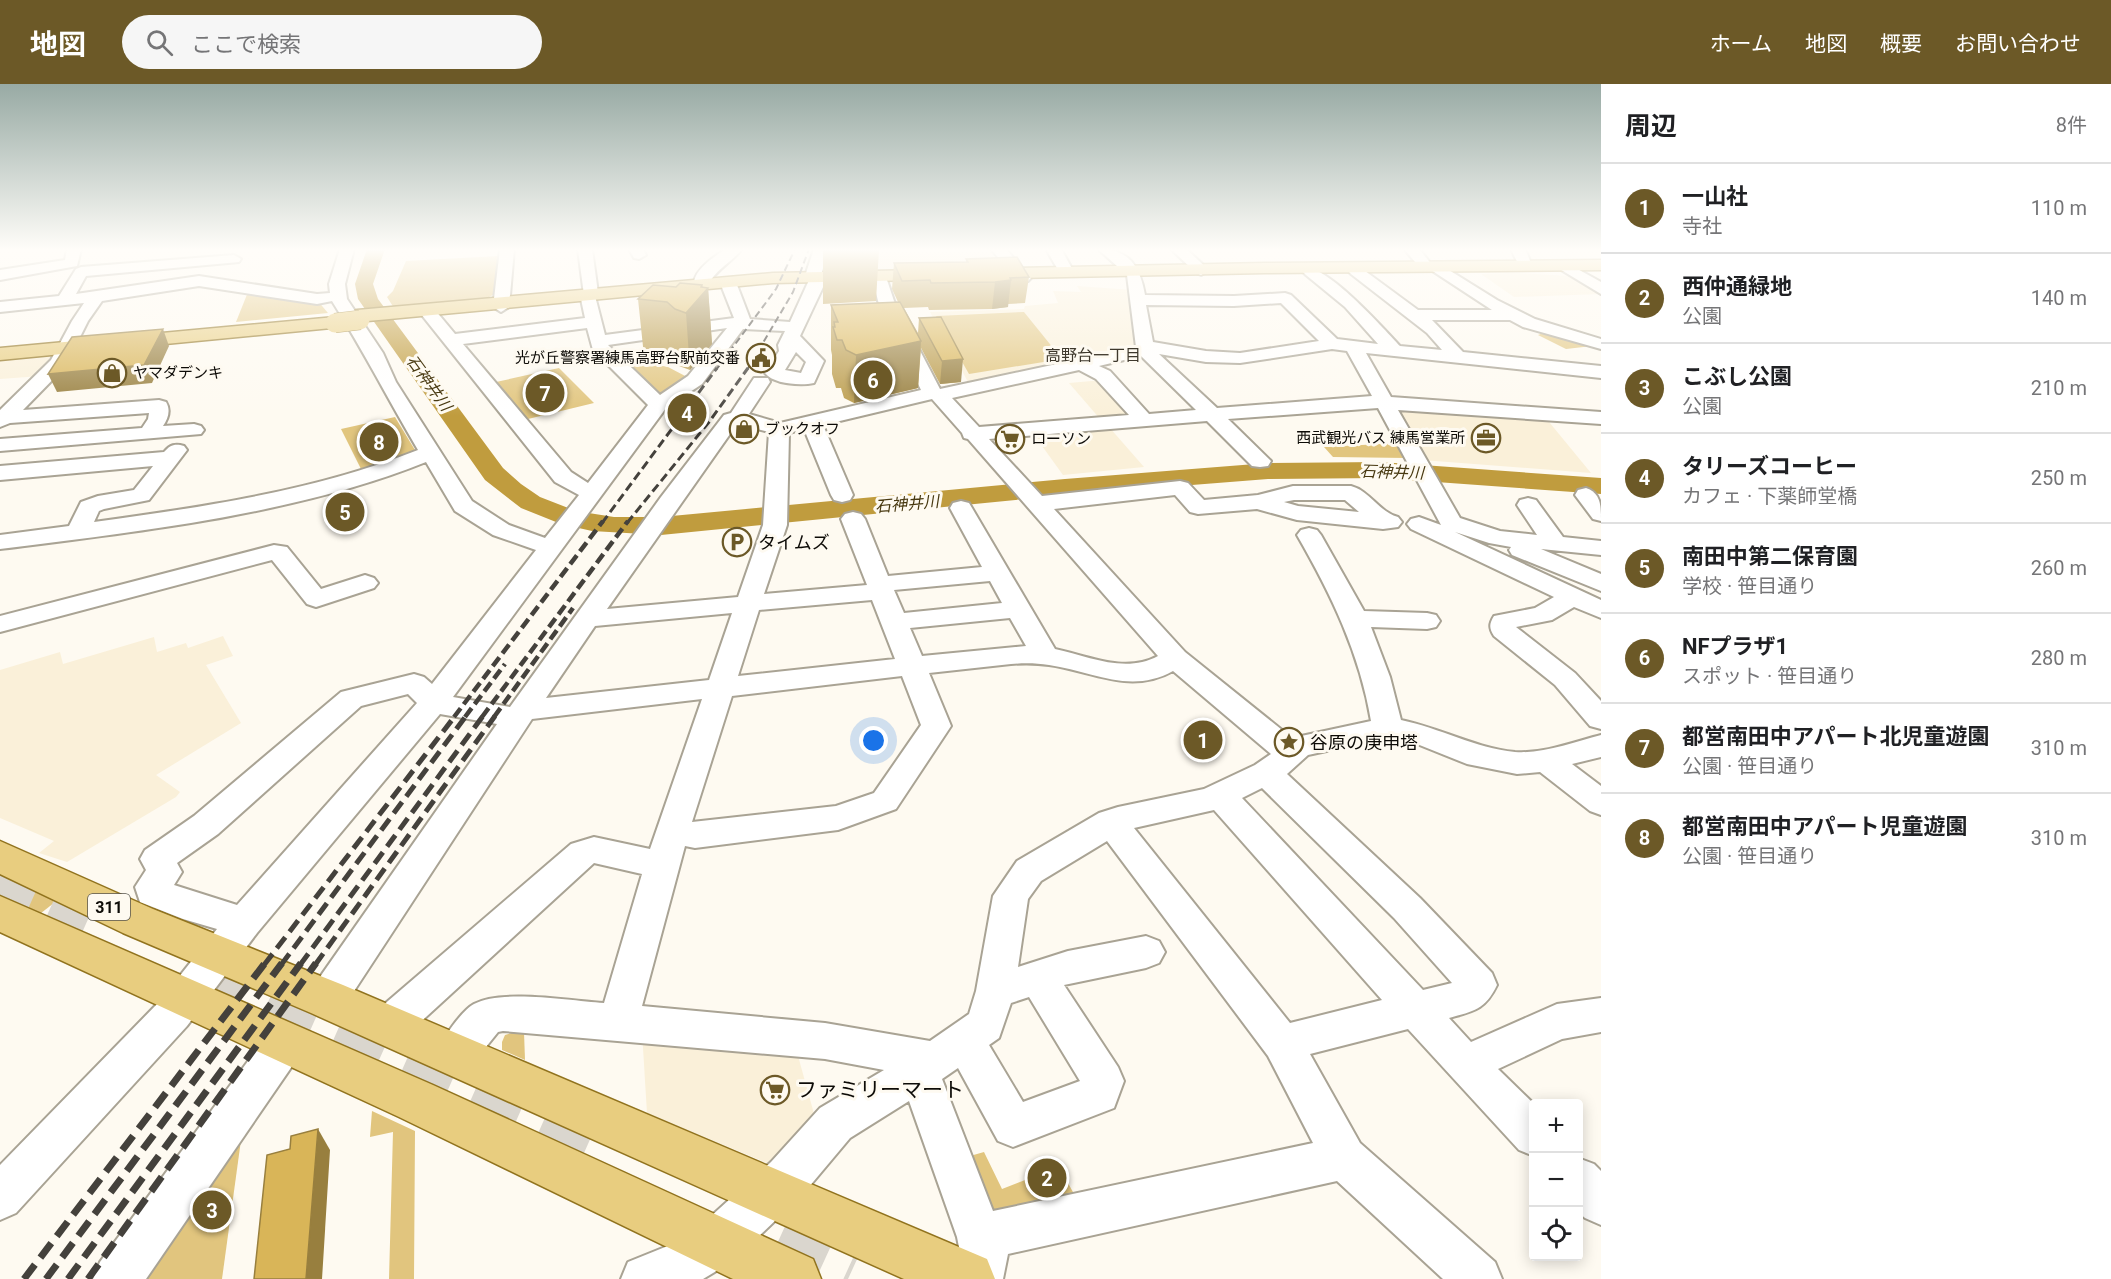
<!DOCTYPE html>
<html lang="ja">
<meta charset="utf-8">
<style>
body{margin:0;font-family:Roboto,"Noto Sans JP",sans-serif;background:#f6f6f6;color:#202124}
.controls{position:absolute;right:18px;bottom:18px;display:grid;overflow:hidden;border-radius:6px;box-shadow:0 3px 15px #0003}
.controls button{width:54px;height:54px;display:grid;place-items:center;padding:0;border:0;border-bottom:2px solid #e0e0e0;background:#fff;color:#202124;font:30px sans-serif}
.you{position:absolute;left:874px;top:657px;width:21px;height:21px;margin:-15px;border:4px solid #fff;border-radius:50%;background:#1a73e8;box-shadow:0 0 0 9px #1a73e833}
.badge{display:grid;place-items:center;width:39px;height:39px;border-radius:50%;background:#6c5927;color:#fff;font-size:20px;font-weight:700}
.pin{position:absolute;translate:-50% -50%;border:3px solid #fff;box-shadow:0 2px 6px #0006}
.list{margin:0;padding:0;list-style:none}
h2{display:flex;justify-content:space-between;align-items:center;height:78px;margin:0;padding:0 24px;font-size:26px}
h2 small{font-size:20px;font-weight:400;color:#757577}
.list li{display:grid;grid-template-columns:39px 1fr auto;gap:18px;align-items:center;box-sizing:border-box;height:90px;padding:0 24px;border-top:2px solid #e0e0e0}
.list b{display:block;font-size:22px;white-space:nowrap}
.list p{margin:0;font-size:20px;white-space:nowrap;color:#757577}
.list em{font-size:20px;font-style:normal;color:#757577}
.icon{flex:none;width:33px;height:33px;fill:none;stroke:currentColor;stroke-width:2;stroke-linecap:round;stroke-linejoin:round}
.map{position:relative;flex:none;width:1601px;height:1195px;overflow:hidden}
header{display:flex;align-items:center;gap:36px;box-sizing:border-box;height:84px;padding:0 30px;background:#6c5927;color:#fff}
header strong{font-size:28px}
nav{display:flex;gap:33px;margin-inline-start:auto;font-size:21px}
.search{width:420px;height:54px;background:#f6f6f6;display:flex;align-items:center;gap:15px;box-sizing:border-box;padding:0 21px;border-radius:33px;color:#757577;font-size:22px}
main{display:flex}
aside{flex:1;background:#fff}
.map>svg:first-child{display:block}
.built{fill:#faf0d9}
.green{fill:#e1c57e}
.lines{fill:none;stroke-linecap:round;stroke-linejoin:round}
.river{fill:#c09c3e;fill-rule:evenodd}
.major-tunnel-far1{stroke:#dad6ce;stroke-width:39;stroke-dasharray:39 20;stroke-linecap:butt}
.major-tunnel{stroke:#dad6ce;stroke-width:50;stroke-dasharray:50 25;stroke-linecap:butt}
.minor-casing{stroke:#a9a394;stroke-width:4}
.major-casing{stroke:#91731e;stroke-width:3}
.minor{fill:#fff;fill-rule:evenodd}
.major{fill:#e8cd7f;fill-rule:evenodd}
.rail-far4{stroke:#44413c;stroke-width:2;stroke-dasharray:7 4;stroke-linecap:butt}
.rail-far3{stroke:#44413c;stroke-width:3;stroke-dasharray:9 4.5;stroke-linecap:butt}
.rail-far2{stroke:#44413c;stroke-width:4.5;stroke-dasharray:11 5;stroke-linecap:butt}
.rail-far1{stroke:#44413c;stroke-width:5;stroke-dasharray:14 7;stroke-linecap:butt}
.rail{stroke:#44413c;stroke-width:7;stroke-dasharray:18 9;stroke-linecap:butt}
.major-bridge-casing{stroke:#91731e;stroke-width:20;stroke-linecap:butt}
.major-bridge{stroke:#e8cd7f;stroke-width:19}
.wall{fill:#bb9c4c}
.shaded-wall{fill:#987f3e}
.building{fill:#d9b558;stroke:#987f3e;stroke-width:1.5}
.labels{text-anchor:middle;dominant-baseline:central;stroke-width:6;stroke-linejoin:round;paint-order:stroke}
.far-poi-label{font-size:15px;fill:#0d0b07;stroke:#fefaf1;text-anchor:start}
.far-neighbourhood-label{font-size:16px;fill:#3e382c;stroke:#fefaf1}
.far-water-label{font-size:16px;font-style:italic;fill:#483911;stroke:#fefaf1}
.shield{fill:#fefaf1;stroke:#55534d;stroke-width:1.5}
.shield-label{font-size:16px;font-weight:bold;fill:#0d0b07}
.poi-label{font-size:18px;fill:#0d0b07;stroke:#fefaf1;text-anchor:start}
.near-poi-label{font-size:21px;fill:#0d0b07;stroke:#fefaf1;text-anchor:start}
</style>
<header>
<strong>地図</strong>
<div class="search"><svg class="icon" aria-label="search" viewBox="0 0 24 24"><circle cx="10" cy="10" r="6"/><path d="M15 15l6 6"/></svg>ここで検索</div>
<nav><a>ホーム</a><a>地図</a><a>概要</a><a>お問い合わせ</a></nav>
</header>
<main>
<div class="map">
<svg width="1601" height="1195" viewBox="0 0 1601 1195">
<rect width="100%" height="100%" fill="#fefaf1"/>
<g class="built">
<path d="M829 165H989L1002 185 827 188 823 186Z"/>
<path d="M1514 189 1571 192 1601 210 1514 213 1481 190Z"/>
<path d="M1077 202 1133 206 1136 264 968 298 930 228 1024 225 1025 222 1058 219 1053 207 1081 208Z"/>
<path d="M58 270 41 292 0 295V276Z"/>
<path d="M1103 296 1136 334 1101 336 1069 299Z"/>
<path d="M1395 322 1545 333 1591 389 1422 376Z"/>
<path d="M1109 343 1144 383 1063 391 1032 348Z"/>
<path d="M223 552 233 572 206 581 241 639 156 691 180 708 176 713 67 778 39 769 54 757 0 734V586L60 568 63 580 154 553 157 568 186 559 188 564Z"/>
<path d="M642 948 795 961 816 1037 774 1082 647 1029Z"/>
</g>
<g class="green">
<path d="M498 172 493 211 485 215 394 224 387 213 393 207 406 177Z"/>
<path d="M248 208 317 216 328 229 236 238Z"/>
<path d="M1024 228 1062 275 969 290 936 232Z"/>
<path d="M1548 247 1601 261 1566 265 1538 251Z"/>
<path d="M622 274 668 283 689 294 660 311Z"/>
<path d="M559 284 594 319 528 335 496 298Z"/>
<path d="M395 333 418 371 363 389 341 345Z"/>
<path d="M1399 359 1407 374 1333 373 1324 363Z"/>
<path d="M0 787 59 815 36 833 0 815Z"/>
<path d="M518 947 524 948 525 976 502 966V958L505 951Z"/>
<path d="M372 1027 415 1047 414 1195H389L393 1048 370 1053Z"/>
<path d="M241 1056 222 1195H145Z"/>
<path d="M984 1068 1002 1105 1059 1083 1078 1117 983 1128 963 1074Z"/>
</g>
<g class="lines">
<path class="river" d="M367 165H385L373 200 378 215 503 384 521 400 540 413 576 427 614 433H661L1065 395 1268 379 1381 378 1601 394V410L1381 394 1268 395 1065 411 661 451 592 447 561 440 521 424 485 396 358 215 355 200Z"/>
<path class="major-tunnel-far1" d="M0 792 103 838"/>
<g class="major-tunnel">
<path d="M202 882 613 1064"/>
<path d="M776 1162 848 1195"/>
</g>
<g class="minor-casing">
<g id="minor">
<path d="M67 165H81L77 182 0 196V186L65 176Z"/>
<path d="M340 165H354L345 200 347 215 383 269 396 298 472 417 509 441 545 454 579 411 555 398 421 230 423 226H435L455 250 585 234 581 215 584 211 578 165H592L598 209 595 212 605 251 734 234 721 201 729 196 737 201 750 235 790 238 810 194 806 189 814 165H828L822 188 826 193 824 201 800 252 824 277 814 299C801 302 773 300 765 289L779 267 778 261 785 247 743 245 702 300 666 324 453 613 510 623 661 413 724 331 731 329 754 294H768L770 298 749 330 780 339 921 306 878 217 873 196 876 193H886L894 217 940 305 1136 263 1127 191 1098 165C1130 165 1140 183 1145 211L1234 212 1285 209 1291 211 1337 255 1378 260 1345 223 1306 191 1303 188 1306 185C1326 180 1385 246 1400 262L1442 266 1427 249 1351 190 1348 187 1351 184H1361L1418 226H1492L1431 186 1439 181 1444 183 1497 216 1535 235 1601 255V265L1523 243 1510 236H1432L1463 268 1601 282V294L1366 269 1391 313 1601 328V340L1398 326 1460 434 1500 447 1537 451 1517 421 1520 416 1528 414 1536 416 1563 453 1601 457V471L1541 465 1601 490V507L1512 471 1509 466 1511 463 1489 459 1455 448 1601 516V534L1574 523 1552 536 1516 543 1575 589 1601 617V645L1590 642 1555 601 1494 552C1489 544 1489 540 1494 532L1535 524 1554 513 1411 445 1407 440 1411 435 1419 433 1441 441 1378 324 1228 335 1271 377 1268 382 1260 383 1252 382 1207 337 989 355 1042 412 1180 397 1188 399 1204 416 1258 411 1293 402H1351C1370 407 1379 428 1398 433L1402 438 1398 443 1383 445 1297 436 1257 425 1198 430 1190 428 1175 411 1054 425 1185 568 1292 654 1371 637C1360 570 1331 510 1297 451L1301 446 1309 444 1317 446 1321 451 1364 527 1427 529 1436 531 1440 537 1436 543 1427 545 1371 543 1390 593 1401 636C1440 644 1475 664 1515 668 1543 670 1574 658 1601 651V673L1572 680 1601 702V731L1590 727 1540 688 1517 690 1467 680 1417 660 1387 654 1308 671 1287 690 1420 814 1492 889 1497 901C1485 926 1474 927 1449 934L1471 958 1557 920 1601 914V948L1562 955 1498 985 1534 1020V1072L1519 1066 1408 945 1310 970 1360 1059 1495 1178 1502 1195H1443L1337 1097 1008 1170 1003 1195H955L961 1173 957 1153 909 1017 850 1054 803 1110 733 1177 703 1195H621L628 1178 680 1157 699 1143 771 1078 820 1024 884 986 825 975 503 947 498 948 469 984 455 990 441 984 435 971C441 957 461 927 474 920 502 905 571 917 604 919L642 790 594 779 402 955 388 960 374 955 368 942 374 929 571 760 594 753 650 765 702 615 532 635 341 927 327 932 313 927 308 915 313 903 497 640 440 630 257 849 187 942 16 1129 0 1136V1081L159 918 217 845 183 835 140 818 135 803 146 786 140 775 145 766 194 732 341 608 414 590 424 593 432 600 536 466 493 451 455 427 426 378C298 430 136 448 0 465V451L69 442 81 418 98 412 134 406 153 382 0 396V382L164 368C170 361 175 359 184 362L187 366 149 416 104 425 99 427 94 438C203 423 315 407 418 366 389 317 363 266 332 217L317 220 199 202 102 217 88 237 65 283 23 326 159 316 166 318C171 326 168 335 163 342L194 340 201 342 204 346 201 350 0 367V355L142 344 148 335 149 329 10 339 0 343V326L51 276 72 237 84 219 0 228V218L59 212 76 185 81 183 234 171 241 175 239 178 86 192 76 210 199 192 317 210 330 209 329 200ZM1281 219 1319 257 1240 269 1206 267 1153 258 1146 221 1234 222ZM587 244 593 266 648 321 588 399 571 388 463 260ZM727 244 688 292 660 311 608 261ZM1332 265 1347 267 1372 312 1217 324 1159 270 1206 278 1240 279ZM796 268 806 278 801 289 785 286ZM1141 272 1196 326 1149 330 1110 287 1099 282ZM1079 286 1096 295 1129 331 979 343 952 314ZM932 315 962 349 964 354 968 355 1158 572C1125 590 1088 572 1055 565L972 424 969 419 961 417 953 419 950 424 982 483 888 492 865 435 861 430 853 428 845 430 841 435 867 501 764 510 787 441 789 349 804 345 831 411 834 416 842 418 850 416 853 411 823 341ZM737 340 769 348 763 441 738 513 607 525ZM1294 416H1345L1359 428 1298 422 1284 418ZM990 497 1002 519 904 529 894 506ZM872 516 895 575 738 592 759 526ZM732 529 709 596 546 614 595 542ZM1010 534 1026 562 922 572 910 544ZM1011 580C1024 579 1036 579 1049 581 1092 587 1130 611 1173 587L1271 670 1255 681 1204 705 1118 723 1099 729 1017 777 993 812 976 907 969 930 930 957 825 939 642 922 685 762 695 764 838 746 896 725 951 642 929 589ZM902 592 921 641 874 709 836 722 692 738 732 612ZM408 610 417 619 237 821 174 801 182 788 177 779 218 750 361 622ZM1262 704 1394 834 1452 899 1423 906 1242 714ZM1214 726 1382 916 1290 939 1134 744ZM1107 757 1268 972 1313 1059 993 1127 942 995 958 984 998 1057 1013 1063 1114 1024 1124 997 1118 983 1064 901 1146 884 1159 879 1165 868 1159 857 1146 852 1068 867 1018 883 1028 815 1041 797ZM1029 913 1080 997 1023 1018 989 961 999 954 1011 919Z"/>
<path d="M500 165H514L509 223 501 228 493 223Z"/>
<path d="M629 165H643L646 171 639 175 634 174Z"/>
<path d="M726 165H742C730 180 717 184 707 202H697L694 199C695 185 715 172 726 165Z"/>
<path d="M991 165H1006L1028 191 1031 194 1028 197H1018Z"/>
<path d="M1046 165H1061L1074 188 1071 191H1061Z"/>
<path d="M1171 165H1186L1209 186 1201 191 1196 189Z"/>
<path d="M1404 165H1419L1433 182 1431 185H1421Z"/>
<path d="M1511 165H1525L1532 181 1530 184H1520Z"/>
<path d="M1563 177 1601 198V210L1558 184 1556 181 1558 178Z"/>
<path d="M1586 404C1601 409 1601 422 1601 437L1593 435 1575 411 1578 406Z"/>
<path d="M274 461 287 463 321 505 365 491 374 494 378 499 374 504 316 523 307 520 272 476 0 548V532Z"/>
<path d="M285 941 299 946 305 959 299 972 146 1195H93L100 1178 271 946Z"/>
<path d="M1578 1074 1594 1080 1601 1087V1141L1585 1134 1578 1128Z"/>
</g>
</g>
<g class="major-casing">
<g id="major">
<path d="M1601 176V186L1265 189 773 199 357 238 350 236 347 232 350 228 357 226 773 189 1265 179Z"/>
<path d="M335 233 342 235 345 239 342 243 0 276V264Z"/>
<path d="M0 757 153 825 343 901 987 1175 995 1195H904L311 929 123 849 0 790Z"/>
<path d="M0 812 433 1001 813 1175 821 1195H733L399 1033 0 848Z"/>
</g>
</g>
<use href="#minor" class="minor"/>
<use href="#major" class="major"/>
<g class="rail-far4">
<path d="M716 286 776 205 795 165"/>
<path d="M747 286 793 208 809 165"/>
</g>
<g class="rail-far3">
<path d="M602 439 717 284"/>
<path d="M627 439 709 338 748 284"/>
</g>
<g class="rail-far2">
<path d="M454 633 603 437"/>
<path d="M465 633 505 580"/>
<path d="M482 633 628 437"/>
<path d="M494 633 573 524"/>
</g>
<g class="rail-far1">
<path d="M264 881 455 632"/>
<path d="M281 881 466 632"/>
<path d="M300 881 483 632"/>
<path d="M315 881 495 632"/>
</g>
<g class="rail">
<path d="M24 1195 265 879"/>
<path d="M46 1195 282 879"/>
<path d="M68 1195 301 879"/>
<path d="M88 1195 316 879"/>
</g>
<g class="major-bridge-casing">
<path id="major-bridge" d="M335 239 360 236"/>
</g>
<use href="#major-bridge" class="major-bridge"/>
</g>
<g class="wall">
<path d="M823 165H879L876 217 823 220Z"/>
<path d="M966 175 1029 193 1025 219 1008 220V223L992 225 929 226 928 223 904 224 918 249 919 234 961 298 940 300 921 264 918 304 854 319 844 314 841 304H836L832 290V271L831 266V221L898 218 892 205 894 179 966 178Z"/>
<path d="M702 201 703 203 708 204 712 260 690 286 679 282 671 275 644 272 638 215Z"/>
</g>
<g class="shaded-wall">
<path d="M1011 196 1008 223 992 225 995 198Z"/>
<path d="M702 201 703 210 708 204 712 260 690 286 686 229Z"/>
<path d="M163 245 169 262 152 299 57 308 48 290Z"/>
<path d="M921 257 918 304 854 319 856 271Z"/>
<path d="M963 275 961 298 940 300 942 277Z"/>
<path d="M318 1045 330 1066 322 1195H306Z"/>
</g>
<g class="building">
<path d="M1017 173 1029 193 1010 194 1011 196 995 198 931 199 930 196 902 197 894 179 968 178 966 175Z"/>
<path d="M680 199 702 201 701 203 708 204 686 229 675 225 667 218 638 215 653 201 676 203Z"/>
<path d="M900 218 921 257 856 271 846 266 842 256H837L833 243H835L834 238H838L831 221Z"/>
<path d="M941 233 963 275 942 277 919 234Z"/>
<path d="M163 245 144 281 48 290 72 253Z"/>
<path d="M318 1045 306 1195H254L267 1071 290 1065 291 1052Z"/>
</g>
<linearGradient id="sky" x2="0" y2="1"><stop stop-color="#98aaa4"/><stop offset="0.5" stop-color="#fffdf9"/><stop offset="1" stop-color="#fffdf9" stop-opacity="0"/></linearGradient>
<rect width="1601" height="332" fill="url(#sky)"/>
<defs>
<g id="civic-ring" transform="scale(1.5)"><circle r="9.5" fill="#fefaf1" stroke="#6c5927" stroke-width="1.5"/><path d="M-.6-6.5H3V-4.5H.6V-3L4-1V1h2V6H-6V1h2V-1L-.6-3ZM-1.2 2.5V6h2.4V2.5Z" fill="#6c5927"/></g>
<g id="shop-ring" transform="scale(1.5)"><circle r="9.5" fill="#fefaf1" stroke="#6c5927" stroke-width="1.5"/><path d="M-5-2.5h2.3a2.7 3.5 0 0 1 5.4 0H5L5.5 6h-11ZM-1.5-2.5h3a1.5 2.3 0 0 0-3 0Z" fill="#6c5927"/></g>
<g id="office-ring" transform="scale(1.5)"><circle r="9.5" fill="#fefaf1" stroke="#6c5927" stroke-width="1.5"/><path d="M-6-3h4V-5.5h4V-3h4V5H-6ZM-1-4.5V-3h2v-1.5ZM-6 0V1H6V0Z" fill="#6c5927"/></g>
<g id="supermarket-ring" transform="scale(1.5)"><circle r="9.5" fill="#fefaf1" stroke="#6c5927" stroke-width="1.5"/><path d="M-6-5.5h2.5l.6 2H6L4.5 2H-2.5L-4.4-4H-6ZM-1.5 3.2a1.3 1.3 0 1 0 .1 0ZM3 3.2a1.3 1.3 0 1 0 .1 0Z" fill="#6c5927"/></g>
<g id="parking-ring" transform="scale(1.5)"><circle r="9.5" fill="#fefaf1" stroke="#6c5927" stroke-width="1.5"/><path d="M-3.5-5.5H1a3.5 3.5 0 0 1 0 7H-1V5.5H-3.5ZM-1-3.4V-.6H.8a1.4 1.4 0 0 0 0-2.8Z" fill="#6c5927"/></g>
<g id="sight-ring" transform="scale(1.5)"><circle r="9.5" fill="#fefaf1" stroke="#6c5927" stroke-width="1.5"/><path d="M0-6L1.8-2.2L6-1.7L2.9 1.2L3.7 5.4L0 3.3L-3.7 5.4L-2.9 1.2L-6-1.7L-1.8-2.2Z" fill="#6c5927"/></g>
</defs>
<g fill-rule="evenodd">
<use href="#civic-ring" x="761" y="274"/>
<use href="#shop-ring" x="112" y="289"/>
<use href="#shop-ring" x="744" y="345"/>
<use href="#office-ring" x="1486" y="354"/>
<use href="#supermarket-ring" x="1010" y="355"/>
<use href="#parking-ring" x="737" y="458"/>
<use href="#sight-ring" x="1289" y="658"/>
<use href="#supermarket-ring" x="775" y="1006"/>
</g>
<g class="labels">
<g class="far-poi-label">
<text x="740" y="274" text-anchor="end">光が丘警察署練馬高野台駅前交番</text>
<text x="133" y="289">ヤマダデンキ</text>
<text x="765" y="345">ブックオフ</text>
<text x="1465" y="354" text-anchor="end">西武観光バス 練馬営業所</text>
<text x="1031" y="355">ローソン</text>
</g>
<g class="far-neighbourhood-label">
<text x="1093" y="271">高野台一丁目</text>
</g>
<g class="far-water-label">
<text transform="translate(429 299) rotate(54)">石神井川</text>
<text transform="translate(1392 388) rotate(2)">石神井川</text>
<text transform="translate(907 420) rotate(-5)">石神井川</text>
</g>
<rect class="shield" x="88" y="810" width="42" height="26" rx="4.5"/>
<g class="shield-label">
<text x="109" y="823">311</text>
</g>
<g class="poi-label">
<text x="758" y="458">タイムズ</text>
<text x="1310" y="658">谷原の庚申塔</text>
</g>
<g class="near-poi-label">
<text x="796" y="1006">ファミリーマート</text>
</g>
</g>
</svg>
<div class="controls">
<button>+</button>
<button>−</button>
<button><svg class="icon" aria-label="locate" viewBox="0 0 24 24"><circle cx="12" cy="12" r="6"/><path d="M12 2v4M12 18v4M2 12h4M18 12h4"/></svg></button>
</div>
<div class="you"></div>
<div class="pin badge" style="left:1203px;top:656px">1</div>
<div class="pin badge" style="left:1047px;top:1094px">2</div>
<div class="pin badge" style="left:212px;top:1126px">3</div>
<div class="pin badge" style="left:687px;top:329px">4</div>
<div class="pin badge" style="left:345px;top:428px">5</div>
<div class="pin badge" style="left:873px;top:296px">6</div>
<div class="pin badge" style="left:545px;top:309px">7</div>
<div class="pin badge" style="left:379px;top:358px">8</div>
</div>
<aside>
<h2>周辺<small>8件</small></h2>
<ul class="list">
<li><span class="badge">1</span><div><b>一山社</b><p>寺社</p></div><em>110 m</em></li>
<li><span class="badge">2</span><div><b>西仲通緑地</b><p>公園</p></div><em>140 m</em></li>
<li><span class="badge">3</span><div><b>こぶし公園</b><p>公園</p></div><em>210 m</em></li>
<li><span class="badge">4</span><div><b>タリーズコーヒー</b><p>カフェ · 下薬師堂橋</p></div><em>250 m</em></li>
<li><span class="badge">5</span><div><b>南田中第二保育園</b><p>学校 · 笹目通り</p></div><em>260 m</em></li>
<li><span class="badge">6</span><div><b>NFプラザ1</b><p>スポット · 笹目通り</p></div><em>280 m</em></li>
<li><span class="badge">7</span><div><b>都営南田中アパート北児童遊園</b><p>公園 · 笹目通り</p></div><em>310 m</em></li>
<li><span class="badge">8</span><div><b>都営南田中アパート児童遊園</b><p>公園 · 笹目通り</p></div><em>310 m</em></li>
</ul>
</aside>
</main>
